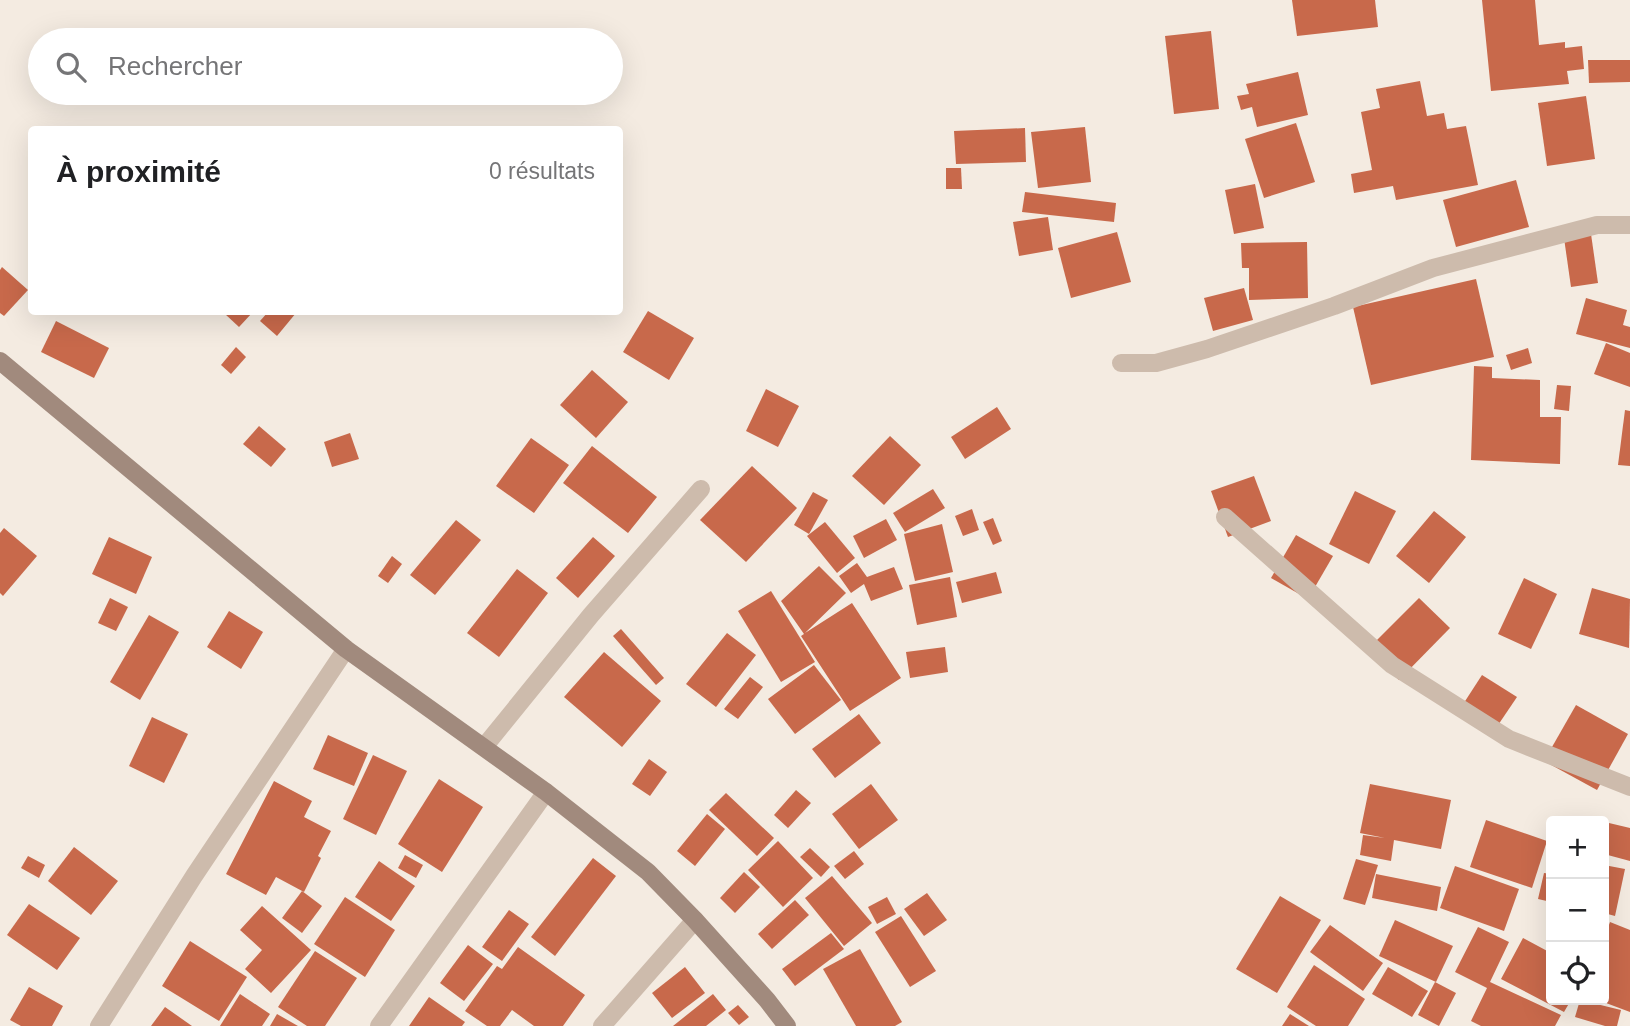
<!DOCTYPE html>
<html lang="fr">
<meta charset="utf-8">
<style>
body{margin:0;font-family:Arial,sans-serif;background:#f6f6f6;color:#202124}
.controls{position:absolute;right:21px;bottom:21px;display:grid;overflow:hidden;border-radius:7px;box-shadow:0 7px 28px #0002}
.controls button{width:63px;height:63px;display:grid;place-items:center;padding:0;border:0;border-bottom:2px solid #e0e0e0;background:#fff;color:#202124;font:35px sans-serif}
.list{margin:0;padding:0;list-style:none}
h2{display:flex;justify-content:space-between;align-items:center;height:91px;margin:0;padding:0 28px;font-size:30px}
h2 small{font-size:23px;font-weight:400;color:#757577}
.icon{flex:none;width:38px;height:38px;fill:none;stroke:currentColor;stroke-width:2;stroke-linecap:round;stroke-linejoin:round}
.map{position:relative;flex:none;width:1630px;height:1026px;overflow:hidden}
.search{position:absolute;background:#fff;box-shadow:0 7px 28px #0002;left:28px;top:28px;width:595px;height:77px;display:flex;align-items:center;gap:18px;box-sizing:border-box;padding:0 24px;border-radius:38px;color:#757577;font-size:26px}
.panel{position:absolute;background:#fff;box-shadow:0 7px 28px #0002;left:28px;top:126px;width:595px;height:189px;border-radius:7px}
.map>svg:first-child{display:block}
.building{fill:#c8694b}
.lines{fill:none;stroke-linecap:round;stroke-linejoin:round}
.minor{stroke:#cdbbac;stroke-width:18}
.secondary{stroke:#a18a7d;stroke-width:18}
</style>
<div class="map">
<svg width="1630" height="1026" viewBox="0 0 1630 1026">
<rect width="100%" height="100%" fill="#f4ebe1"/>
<g class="building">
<path d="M1292 0H1375L1378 27 1297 36Z"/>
<path d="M1482 0H1535L1539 45 1565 42V48L1582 46 1584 69 1567 71 1569 84 1491 91Z"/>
<path d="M1211 31 1219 109 1174 114 1165 36Z"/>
<path d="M1588 60H1630V82L1589 83Z"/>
<path d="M1298 72 1308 115 1257 127 1252 107 1241 110 1237 96 1249 94 1246 84Z"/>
<path d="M1420 81 1427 116 1444 113 1447 129 1466 126 1478 185 1396 200 1393 186 1354 193 1351 174 1372 170 1361 112 1380 108 1376 89Z"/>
<path d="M1586 96 1595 159 1547 166 1538 103Z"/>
<path d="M1296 123 1315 182 1264 198 1245 139Z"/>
<path d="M1085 127 1091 182 1038 188 1031 132Z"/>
<path d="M1025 128 1026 162 956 164 954 131Z"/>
<path d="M946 168H961L962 189H946Z"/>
<path d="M1516 180 1529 227 1456 247 1443 200Z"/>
<path d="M1255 184 1264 228 1234 234 1225 190Z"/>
<path d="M1025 192 1116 203 1114 222 1022 212Z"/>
<path d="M1048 217 1053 250 1019 256 1013 222Z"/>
<path d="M1117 232 1131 282 1071 298 1058 248Z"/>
<path d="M1591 234 1598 283 1571 287 1564 238Z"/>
<path d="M1307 242 1308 298 1249 300V268H1242L1241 243Z"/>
<path d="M2 267 28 290 4 316 0 313V270Z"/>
<path d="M1476 279 1494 357 1371 385 1353 307Z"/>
<path d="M1244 288 1253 320 1213 331 1204 298Z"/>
<path d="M1586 298 1627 310 1623 325 1630 327V348L1576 334Z"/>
<path d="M648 311 694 338 669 380 623 352Z"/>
<path d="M227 312H253L239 327 225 314Z"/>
<path d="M268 312H294L296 313 277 336 260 321Z"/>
<path d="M56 321 109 348 94 378 41 352Z"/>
<path d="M1606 343 1630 353V387L1594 374Z"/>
<path d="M236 347 246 357 231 374 221 365Z"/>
<path d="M1528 348 1532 363 1511 370 1506 355Z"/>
<path d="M1474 366 1492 367V378L1540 380V417H1561L1560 464 1471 460Z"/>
<path d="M592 370 628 402 596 438 560 405Z"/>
<path d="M1557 385 1571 386 1569 411 1554 409Z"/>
<path d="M766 389 799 406 778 447 746 431Z"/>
<path d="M997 407 1011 429 965 459 951 437Z"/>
<path d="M1625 410 1630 411V466L1618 465Z"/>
<path d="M259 426 286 449 271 467 243 444Z"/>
<path d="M350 433 359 459 332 467 324 442Z"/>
<path d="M890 436 921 465 884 505 852 476Z"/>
<path d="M531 438 569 465 534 513 496 486Z"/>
<path d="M592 446 657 497 628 533 563 483Z"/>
<path d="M752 466 797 508 746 562 700 520Z"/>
<path d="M1254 476 1271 521 1228 537 1211 491Z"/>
<path d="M933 489 945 508 905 532 893 513Z"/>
<path d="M1355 491 1396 511 1369 564 1329 544Z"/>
<path d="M813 492 828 500 809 534 794 525Z"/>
<path d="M972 509 979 530 963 536 955 516Z"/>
<path d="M1434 511 1466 537 1429 583 1396 556Z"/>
<path d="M993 518 1002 541 993 545 983 522Z"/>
<path d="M886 519 897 540 864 558 853 536Z"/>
<path d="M456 520 481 540 435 595 410 575Z"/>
<path d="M825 522 855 558 837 573 807 536Z"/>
<path d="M942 524 953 572 915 581 904 534Z"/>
<path d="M4 528 37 556 3 596 0 593V533Z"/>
<path d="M1296 535 1333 556 1308 599 1271 578Z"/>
<path d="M109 537 152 557 136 594 92 574Z"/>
<path d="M593 537 615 556 578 598 556 578Z"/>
<path d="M392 556 402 564 388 583 378 576Z"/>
<path d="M857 563 867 577 894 567 903 589 871 601 864 584 851 593 839 576Z"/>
<path d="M819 566 846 593 805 633 852 603 901 678 850 711 801 636 804 634 781 601Z"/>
<path d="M517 569 548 593 499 657 467 633Z"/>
<path d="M996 572 1002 593 962 603 956 582Z"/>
<path d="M950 577 957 617 917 625 909 585Z"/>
<path d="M1524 578 1557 594 1531 649 1498 634Z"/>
<path d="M1592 588 1630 599 1629 648 1579 634Z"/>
<path d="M771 591 815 662 781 682 738 611Z"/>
<path d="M110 598 128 607 116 631 98 623Z"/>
<path d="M1419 598 1450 628 1399 680 1368 649Z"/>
<path d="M229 611 263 632 241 669 207 647Z"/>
<path d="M149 615 179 632 140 700 110 682Z"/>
<path d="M621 629 664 678 656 685 613 636Z"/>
<path d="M727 633 756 655 716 707 686 684Z"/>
<path d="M945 647 948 672 910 678 906 652Z"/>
<path d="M604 652 661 701 622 747 564 697Z"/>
<path d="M814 665 841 700 795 734 768 699Z"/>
<path d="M1482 675 1517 697 1492 734 1458 712Z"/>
<path d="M750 677 763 687 738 719 724 709Z"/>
<path d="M1576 705 1628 734 1597 790 1544 761Z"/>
<path d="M859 714 881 743 835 778 812 749Z"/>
<path d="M152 717 188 734 164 783 129 766Z"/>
<path d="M328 735 368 753 354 786 313 769Z"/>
<path d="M373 755 407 771 376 835 343 819Z"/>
<path d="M649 759 667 772 650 796 632 784Z"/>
<path d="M439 779 483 807 442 872 398 844Z"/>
<path d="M274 781 312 801 304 817 331 831 318 856 321 858 304 892 276 877 266 895 226 874Z"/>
<path d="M871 784 898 820 859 849 832 814Z"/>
<path d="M1370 784 1451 800 1441 849 1394 840 1391 861 1360 855 1363 835 1385 838 1360 833Z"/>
<path d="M796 790 811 803 788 828 774 815Z"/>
<path d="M726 793 774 838 757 856 709 810Z"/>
<path d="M707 814 725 829 695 866 677 851Z"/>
<path d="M1486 820 1547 841 1532 888 1470 867Z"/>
<path d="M1609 823 1630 828V861L1604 854V842Z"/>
<path d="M778 841 813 878 783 907 748 870Z"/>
<path d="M74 847 118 881 91 915 48 881Z"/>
<path d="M810 848 830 867 821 877 800 857Z"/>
<path d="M854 851 864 864 845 879 834 866Z"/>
<path d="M405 855 423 865 416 878 398 868Z"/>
<path d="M28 856 45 865 39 878 21 868Z"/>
<path d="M593 858 616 876 555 956 531 937Z"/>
<path d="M1356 859 1378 865 1365 905 1343 899Z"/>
<path d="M379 861 415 886 391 921 355 897Z"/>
<path d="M1604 865 1625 869 1615 916 1604 913Z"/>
<path d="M1455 866 1519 889 1504 931 1440 908Z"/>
<path d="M744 872 760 887 735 913 720 898Z"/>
<path d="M1544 873 1551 874V902L1538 899Z"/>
<path d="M1376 874 1441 887 1437 911 1372 898Z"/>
<path d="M832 876 872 923 844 946 805 898Z"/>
<path d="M302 891 322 906 302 933 282 918Z"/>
<path d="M927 893 947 920 924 936 904 909Z"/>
<path d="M1280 896 1321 920 1277 993 1236 969Z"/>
<path d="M345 897 395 930 365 977 314 944Z"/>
<path d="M887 897 896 914 877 924 868 907Z"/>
<path d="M795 900 809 915 772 949 758 934Z"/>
<path d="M29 904 80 938 57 970 7 935Z"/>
<path d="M262 906 311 950 271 993 245 969 262 950 240 930Z"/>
<path d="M509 910 529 924 502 961 482 947Z"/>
<path d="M901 916 936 971 910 987 875 932Z"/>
<path d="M1395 920 1453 946 1436 982 1379 956Z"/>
<path d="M1610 922 1630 930V1012L1598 1000H1604V939Z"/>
<path d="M1330 925 1383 963 1363 991 1310 952Z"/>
<path d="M1478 927 1509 942 1490 982 1561 1015 1555 1026H1481L1471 1021 1487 988 1455 972Z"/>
<path d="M831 933 844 949 795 986 782 969Z"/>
<path d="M1523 938 1551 953V1000H1571L1564 1012 1501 979Z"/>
<path d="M190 941 247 977 219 1021 162 986Z"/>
<path d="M468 945 493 964 464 1001 440 983Z"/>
<path d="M518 947 585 995 563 1026H534L512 1010 500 1026H487L465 1011 497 966 502 969Z"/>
<path d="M860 949 902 1022 895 1026H856L823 969Z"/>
<path d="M315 951 357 978 325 1026H307L278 1007Z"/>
<path d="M1314 965 1365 999 1348 1026H1316L1287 1007Z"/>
<path d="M685 967 705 993 672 1018 652 993Z"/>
<path d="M1388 967 1428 991 1412 1017 1372 994Z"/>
<path d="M1435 982 1456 993 1439 1026 1418 1015Z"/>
<path d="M29 987 63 1006 52 1026H21L10 1020Z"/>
<path d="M240 994 270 1014 262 1026H220Z"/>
<path d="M713 994 726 1010 706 1026H673Z"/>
<path d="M429 997 465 1022 462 1026H409Z"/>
<path d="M1580 1000 1621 1010 1617 1026H1605L1575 1017Z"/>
<path d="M738 1005 749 1017 739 1025 728 1013Z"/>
<path d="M165 1007 192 1026H151Z"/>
<path d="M277 1014 298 1026H270Z"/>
<path d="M1290 1014 1309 1026H1282Z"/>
</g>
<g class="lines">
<g class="minor">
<path d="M1121 363H1156L1207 349 1334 306 1433 268 1597 225H1630"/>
<path d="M1225 517 1392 665 1509 739 1630 787"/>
<path d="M484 747 591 615 701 489"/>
<path d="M99 1026 194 876 346 649"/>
<path d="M379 1026 546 792"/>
<path d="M602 1026 695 920"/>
</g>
<path class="secondary" d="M0 361 346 649 546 792 648 872 695 920 767 1000 787 1026"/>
</g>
</svg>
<div class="controls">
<button>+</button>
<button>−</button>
<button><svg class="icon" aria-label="locate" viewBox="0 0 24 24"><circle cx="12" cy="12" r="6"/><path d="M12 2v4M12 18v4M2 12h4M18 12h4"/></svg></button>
</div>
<div class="search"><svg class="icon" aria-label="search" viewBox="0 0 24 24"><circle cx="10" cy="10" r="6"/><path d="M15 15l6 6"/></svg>Rechercher</div>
<section class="panel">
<h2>À proximité<small>0 résultats</small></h2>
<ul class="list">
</ul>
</section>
</div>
